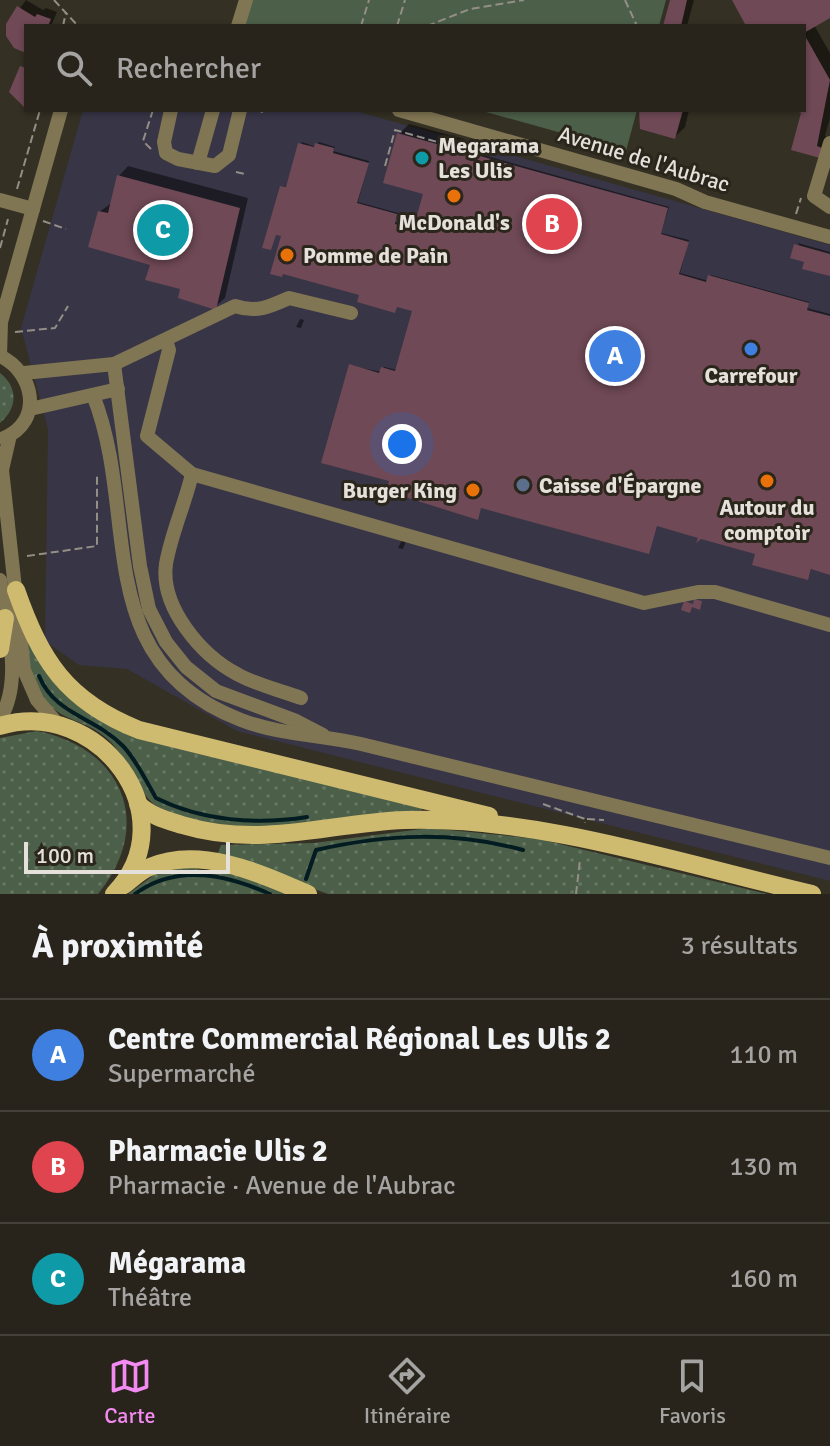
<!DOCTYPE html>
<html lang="fr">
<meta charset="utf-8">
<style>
body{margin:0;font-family:Signika,sans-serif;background:#343028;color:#f1f3f6}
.scale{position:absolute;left:24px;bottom:20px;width:206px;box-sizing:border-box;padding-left:8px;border:4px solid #e5e1da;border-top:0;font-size:22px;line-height:28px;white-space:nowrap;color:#e5e1da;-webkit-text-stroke:6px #2b261b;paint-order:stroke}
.you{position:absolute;left:402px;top:444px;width:28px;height:28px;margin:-20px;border:6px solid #fff;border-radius:50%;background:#1a73e8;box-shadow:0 0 0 12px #1a73e833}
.badge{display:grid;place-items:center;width:52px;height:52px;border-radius:50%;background:#f38af1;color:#fff;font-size:26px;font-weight:700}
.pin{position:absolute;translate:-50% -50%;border:4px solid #fff;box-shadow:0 2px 8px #0006}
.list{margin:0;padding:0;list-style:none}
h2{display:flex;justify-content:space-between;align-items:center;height:104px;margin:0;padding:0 32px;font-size:34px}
h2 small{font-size:26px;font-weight:400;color:#a5a4a3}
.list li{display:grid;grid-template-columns:52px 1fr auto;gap:24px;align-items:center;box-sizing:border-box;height:112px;padding:0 32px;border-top:2px solid #44413a}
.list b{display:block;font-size:30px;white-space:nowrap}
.list p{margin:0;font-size:26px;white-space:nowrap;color:#a5a4a3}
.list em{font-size:26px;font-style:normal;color:#a5a4a3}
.icon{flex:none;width:44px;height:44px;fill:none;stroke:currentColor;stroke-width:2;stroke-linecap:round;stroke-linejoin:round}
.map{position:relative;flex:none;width:830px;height:894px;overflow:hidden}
.search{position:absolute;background:#28241b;box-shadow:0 2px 6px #0004;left:24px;right:24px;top:24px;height:88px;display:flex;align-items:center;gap:20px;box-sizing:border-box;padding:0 28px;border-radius:0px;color:#a5a4a3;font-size:30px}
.sheet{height:440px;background:#28241b}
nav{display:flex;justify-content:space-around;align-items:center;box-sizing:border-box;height:112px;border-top:2px solid #44413a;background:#28241b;font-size:22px;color:#a5a4a3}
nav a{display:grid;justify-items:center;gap:4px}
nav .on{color:#f38af1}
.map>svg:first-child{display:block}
.commercial{fill:#383546}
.grass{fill:url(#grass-dots)}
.green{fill:#4c5f48}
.shadow{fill:#0007}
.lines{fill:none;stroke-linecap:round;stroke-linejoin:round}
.stream{stroke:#031c22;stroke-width:4}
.building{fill:#6f4955}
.path{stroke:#948f86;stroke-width:2;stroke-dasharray:8 4;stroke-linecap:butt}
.minor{stroke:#807653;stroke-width:14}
.major{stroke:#cfbb70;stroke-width:18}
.culture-dot{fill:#0f9aa8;stroke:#2b261b;stroke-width:3}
.food-dot{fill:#e8710a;stroke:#2b261b;stroke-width:3}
.shop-dot{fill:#3f7fe0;stroke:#2b261b;stroke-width:3}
.service-dot{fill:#5c6f8a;stroke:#2b261b;stroke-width:3}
.labels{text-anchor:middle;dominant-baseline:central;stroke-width:6;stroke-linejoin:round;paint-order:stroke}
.poi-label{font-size:22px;font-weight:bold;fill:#e5e1da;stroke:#2b261b;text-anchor:start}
.street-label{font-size:22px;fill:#e5e1da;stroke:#2b261b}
</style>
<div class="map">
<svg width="830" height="894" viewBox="0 0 830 894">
<defs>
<pattern id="grass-dots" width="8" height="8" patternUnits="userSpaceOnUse" patternTransform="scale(2)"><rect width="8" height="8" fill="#4c5f48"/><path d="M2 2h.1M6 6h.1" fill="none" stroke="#667662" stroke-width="1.8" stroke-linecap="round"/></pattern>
</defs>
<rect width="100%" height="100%" fill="#353024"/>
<path class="commercial" d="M83 110H352L830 245V881L237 731 127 669 79 665 45 641 48 429 21 328Z"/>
<g class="grass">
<path d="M0 373C18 387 18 408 0 423Z"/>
<path d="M25 634 96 718 421 805 422 810C343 817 231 848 158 807 139 797 129 755 104 736 91 725 75 722 61 714 32 697 29 663 25 634Z"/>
<path d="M37 731C123 748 155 825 98 894H0V738Z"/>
<path d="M429 828 539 839 767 894H328L218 853 221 845 314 843Z"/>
<path d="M183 867 237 875 287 894H128L158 872Z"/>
</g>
<g class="green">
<path d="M252 0H666L659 26H245Z"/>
<path d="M479 110H637L626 151Z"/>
</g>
<g class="shadow">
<path d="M26 0 43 10 46 8 57 12 51 26H26V50L8 25Z"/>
<path d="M672 0H694L687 26H665Z"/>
<path d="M734 0H830V16L814 25 830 53V118L825 136 830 138 819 155 804 111 800 110H804V26H749Z"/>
<path d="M641 110H689L685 127 675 137 641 128Z"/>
<path d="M409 124 464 139 462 149 669 207 661 233 689 240 680 273 709 281 711 275 809 302 807 308 830 314V573L812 567 809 576 757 552 657 525 648 552 391 480 351 366 382 372 384 367 397 370 414 309 361 296 283 235 276 233 271 248 281 187 288 186 302 142 316 147 319 142 335 147 333 151 369 161 358 202 398 213 395 222 416 228 425 195 399 134Z"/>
<path d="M128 166 248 198 225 298 215 307 152 263 99 212 113 202 119 176Z"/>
<path d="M798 243 830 252V274L806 261Z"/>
<path d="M300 319 304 320 301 328 296 327Z"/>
<path d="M402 540 406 541 403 549 398 548Z"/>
</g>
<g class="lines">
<g class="stream">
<path d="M39 676C55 715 95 717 123 746 137 761 146 781 156 798 202 821 257 825 307 817"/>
<path d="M306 879 316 850C387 834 453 831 523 850"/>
<path d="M135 894C175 864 226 874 270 894"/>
</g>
</g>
<g class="building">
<path d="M670 0H687L681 26H663Z"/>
<path d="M732 0H830V18L804 33V26H746Z"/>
<path d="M17 6 35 17 37 14 51 19 48 26H26V53L14 48 6 36V24Z"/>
<path d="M804 34 830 80 817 146 822 148 820 158 791 150 801 113 795 110H804Z"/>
<path d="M20 66 26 68 25 108 9 92Z"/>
<path d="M639 110H683L675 139 640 129Z"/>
<path d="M397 133 668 208 661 234 689 242 679 274 706 282 708 275 809 303 807 310 830 316V575L811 569 808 580 752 565 755 554 701 539 696 543 698 538 657 526 649 554 481 508 478 520 386 491 389 481 321 463 349 364 379 373 381 367 395 371 412 311 397 307 395 313 357 302 359 295 283 274 282 277 270 274 281 236 276 235 271 250 262 248 280 186 286 187 298 143 314 147 315 143 334 148 333 153 369 163 357 203 397 214 395 224 413 229 423 194 383 183Z"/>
<path d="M117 175 240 208 216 310 178 298 180 289 145 280 150 265 88 247 98 211 108 213Z"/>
<path d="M794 244 830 254V276L802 269 804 262 790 258Z"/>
<path d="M694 599 702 601 700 610 692 607 690 613 681 610 684 601 693 604Z"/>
</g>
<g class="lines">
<g class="path">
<path d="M54 0 78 26"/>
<path d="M625 0 637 26"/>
<path d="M63 26 66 12"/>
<path d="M361 26 369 0"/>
<path d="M397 26 405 0"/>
<path d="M427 26 470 9 524 0"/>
<path d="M257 110 263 112"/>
<path d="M151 149 143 141 153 110"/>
<path d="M385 166 395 130 441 143"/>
<path d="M236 172 245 174"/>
<path d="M17 189 40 110"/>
<path d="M796 214 801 198"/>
<path d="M43 221 66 229"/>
<path d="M0 248 8 219"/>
<path d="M15 332 55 328 68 306"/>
<path d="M27 556 97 546V473"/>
<path d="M543 804 585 819V823"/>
<path d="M587 819 604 820"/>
<path d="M576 894 580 860"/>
</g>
<g class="minor">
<path d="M238 26 246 0"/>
<path d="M171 110 164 142 166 153 178 159 215 166 229 155 240 110"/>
<path d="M399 110 676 189 705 202 830 237"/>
<path d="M830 143 814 196 830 207"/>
<path d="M198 163 213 110"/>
<path d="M0 200 33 209"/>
<path d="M166 340 169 350 147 436 192 474 644 603 698 592H715L830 625"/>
<path d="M0 356 1 322 61 110"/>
<path d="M0 356C34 372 44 421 4 438"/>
<path d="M114 364 140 566 149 609 166 642 186 667 216 691 294 720 323 735"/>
<path d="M24 373 114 364 235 306C256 313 269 307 289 298L351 313"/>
<path d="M93 395C141 515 87 661 241 720 280 735 321 735 361 744L830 858"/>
<path d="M30 409 118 389"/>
<path d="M10 435 2 470 24 670 37 700 56 722"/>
<path d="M192 474C185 504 171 534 166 564 160 607 201 655 237 674 256 685 280 690 301 698"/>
<path d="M0 580C6 622 24 680 0 719"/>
</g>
<g class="major">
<path d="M16 590C41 661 66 701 139 730L489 816"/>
<path d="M0 649 5 618"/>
<path d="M0 726C98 696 189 817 114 894"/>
<path d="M138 804C151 816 166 820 182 825 262 849 326 823 405 820 538 816 683 864 812 894"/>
<path d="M124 885C132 879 141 870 150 867 200 845 262 874 308 894"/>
</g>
</g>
<circle class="culture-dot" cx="422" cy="158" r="8"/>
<g class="food-dot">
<circle cx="454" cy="196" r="8"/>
<circle cx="287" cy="255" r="8"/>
<circle cx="767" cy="481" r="8"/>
<circle cx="473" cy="490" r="8"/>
</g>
<circle class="shop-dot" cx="751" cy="349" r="8"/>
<circle class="service-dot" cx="523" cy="485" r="8"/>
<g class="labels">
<g class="poi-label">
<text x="438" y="145">Megarama<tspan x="438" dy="25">Les Ulis</tspan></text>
<text x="454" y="222" text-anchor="middle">McDonald's</text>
<text x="303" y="255">Pomme de Pain</text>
<text x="751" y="375" text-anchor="middle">Carrefour</text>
<text x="539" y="485">Caisse d'Épargne</text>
<text x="457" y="490" text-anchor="end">Burger King</text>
<text x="767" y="507" text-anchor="middle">Autour du<tspan x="767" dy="25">comptoir</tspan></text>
</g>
<g class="street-label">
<text transform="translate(644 159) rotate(17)">Avenue de l'Aubrac</text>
</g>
</g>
</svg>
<div class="scale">100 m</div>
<div class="you"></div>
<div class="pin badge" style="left:615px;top:356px;background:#3f7fe0">A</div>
<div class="pin badge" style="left:552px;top:224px;background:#e0444e">B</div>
<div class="pin badge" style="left:163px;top:230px;background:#0f9aa8">C</div>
<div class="search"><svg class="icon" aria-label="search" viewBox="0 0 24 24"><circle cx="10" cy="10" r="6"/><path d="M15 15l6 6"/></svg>Rechercher</div>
</div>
<section class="sheet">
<h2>À proximité<small>3 résultats</small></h2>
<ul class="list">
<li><span class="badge" style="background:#3f7fe0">A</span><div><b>Centre Commercial Régional Les Ulis 2</b><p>Supermarché</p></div><em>110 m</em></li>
<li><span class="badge" style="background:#e0444e">B</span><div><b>Pharmacie Ulis 2</b><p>Pharmacie · Avenue de l'Aubrac</p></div><em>130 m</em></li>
<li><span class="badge" style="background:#0f9aa8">C</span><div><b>Mégarama</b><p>Théâtre</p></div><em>160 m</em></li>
</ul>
</section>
<nav>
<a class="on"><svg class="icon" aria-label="map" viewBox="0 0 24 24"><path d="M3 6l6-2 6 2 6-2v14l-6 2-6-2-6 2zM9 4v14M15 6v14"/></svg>Carte</a>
<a><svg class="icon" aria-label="directions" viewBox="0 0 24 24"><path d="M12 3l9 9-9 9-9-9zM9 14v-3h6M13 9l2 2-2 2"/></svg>Itinéraire</a>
<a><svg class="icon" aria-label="saved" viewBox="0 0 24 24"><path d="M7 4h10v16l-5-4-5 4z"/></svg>Favoris</a>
</nav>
